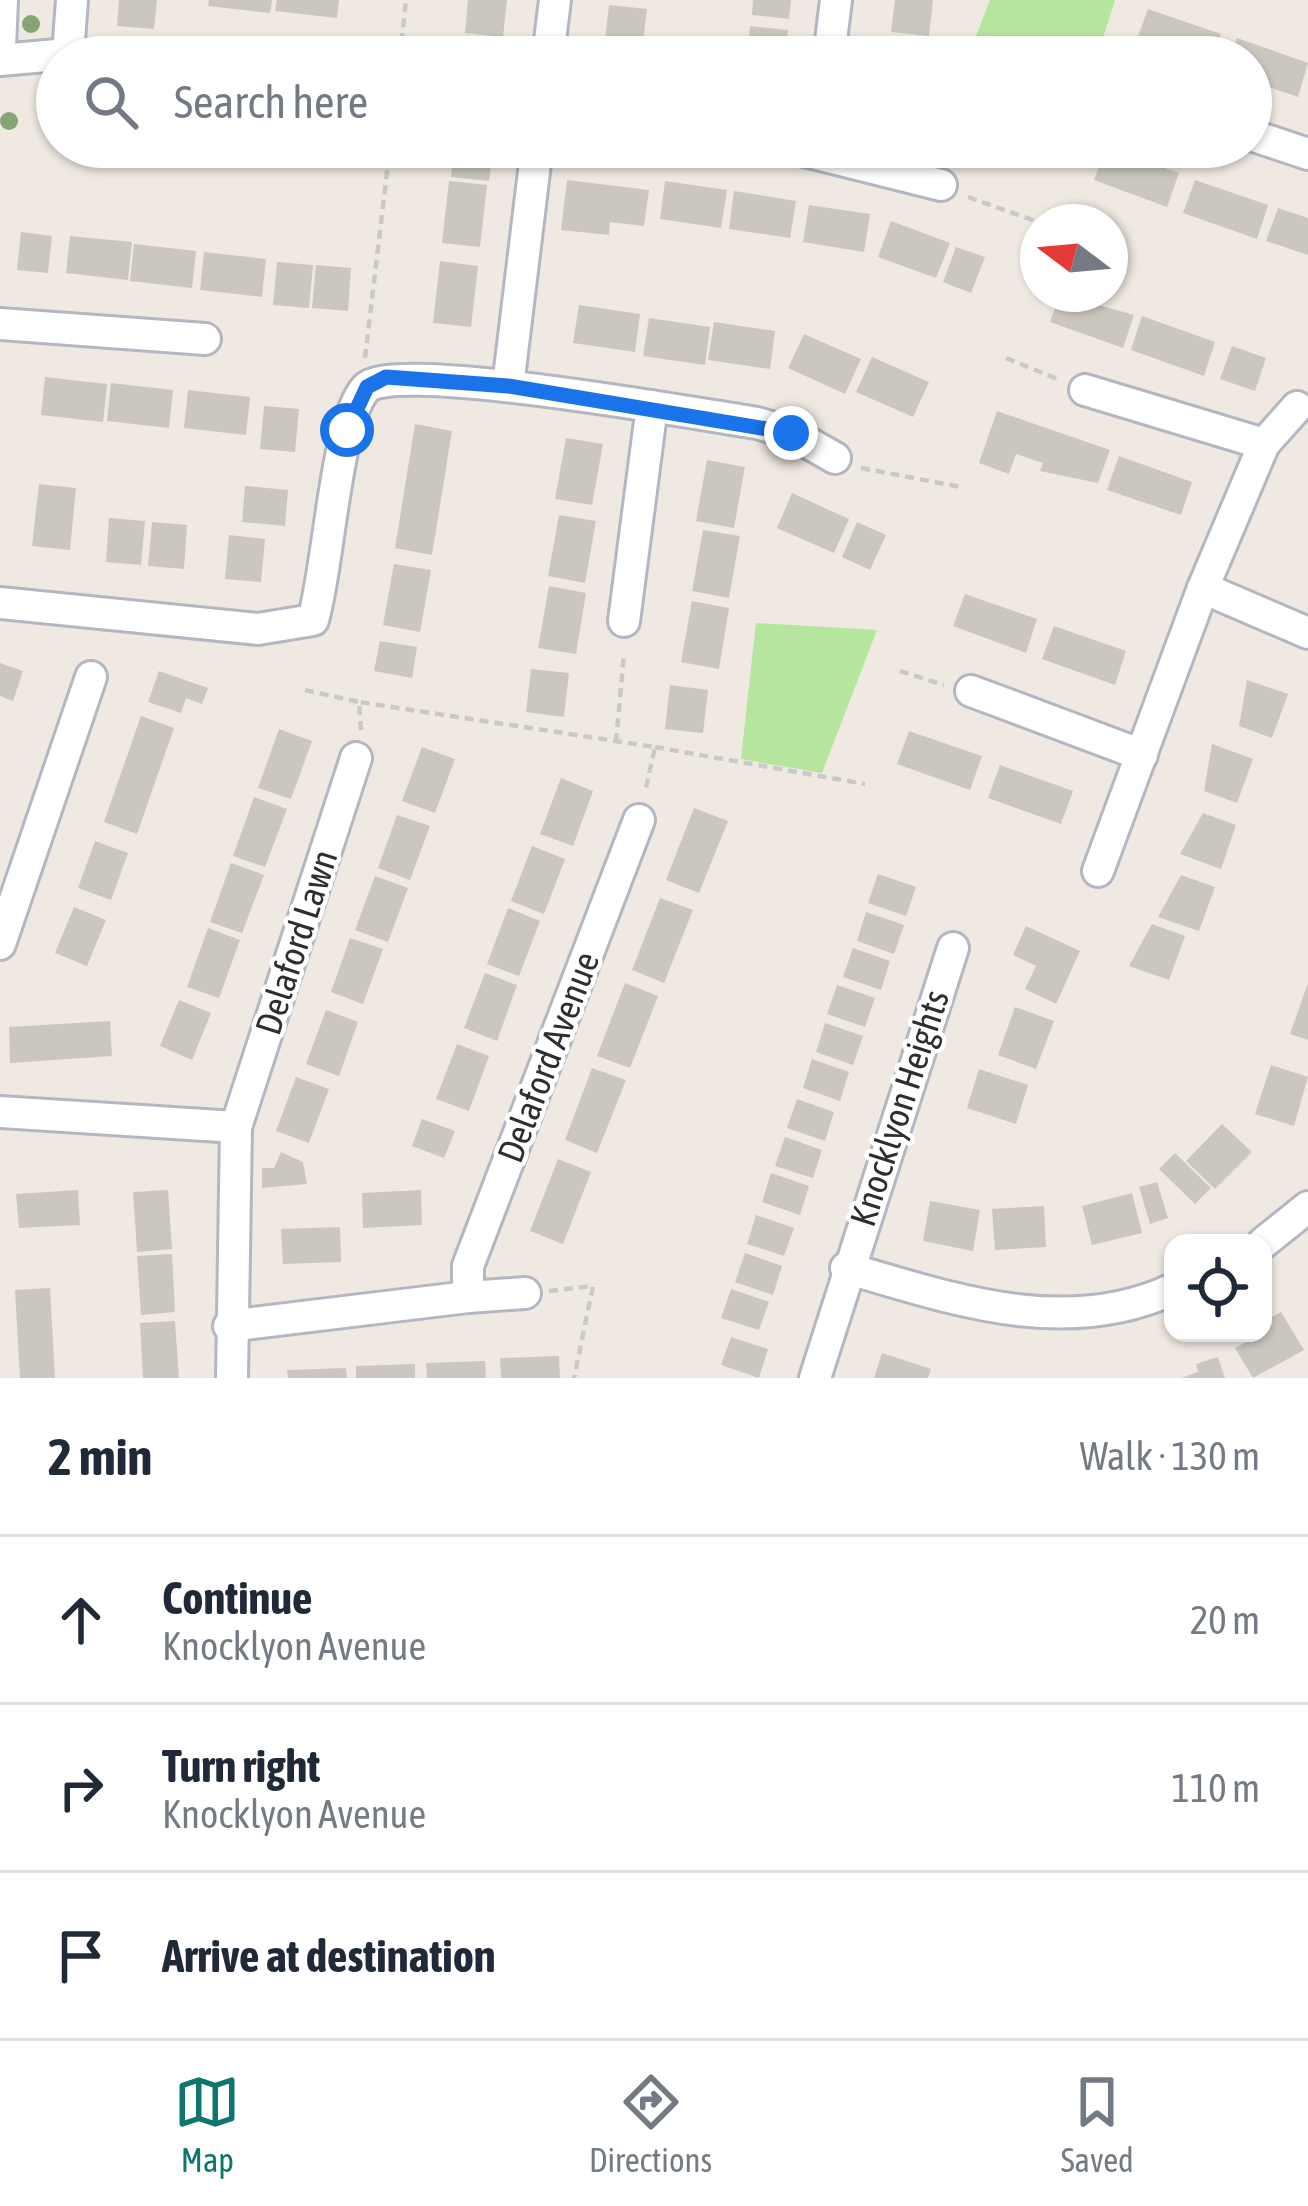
<!DOCTYPE html>
<meta charset="utf-8">
<style>
body{margin:0;font-family:"Asap Condensed",sans-serif;background:#f6f6f7;color:#1f2937}
.controls{position:absolute;right:36px;bottom:36px;display:grid;overflow:hidden;border-radius:24px;box-shadow:0 3px 9px #0004}
.controls button{width:108px;height:108px;display:grid;place-items:center;padding:0;border:0;border-bottom:3px solid #e0e1e3;background:#fff;color:#1f2937;font:60px sans-serif}
.compass{position:absolute;left:1020px;top:204px;width:108px;height:108px;border-radius:50%;background:#fff;box-shadow:0 3px 9px #0004;rotate:286deg}
.stop{position:absolute;width:36px;height:36px;margin:-27px;border:9px solid #1a73e8;border-radius:50%;background:#fff}
.stop.end{background:#1a73e8;border-color:#fff;box-shadow:0 3px 12px #0008}
.list{margin:0;padding:0;list-style:none}
h2{display:flex;justify-content:space-between;align-items:center;height:156px;margin:0;padding:0 48px;font-size:51px}
h2 small{font-size:39px;font-weight:400;color:#747a83}
.list li{display:grid;grid-template-columns:78px 1fr auto;gap:36px;align-items:center;box-sizing:border-box;height:168px;padding:0 48px;border-top:3px solid #e0e1e3}
.list b{display:block;font-size:45px;white-space:nowrap}
.list p{margin:0;font-size:39px;white-space:nowrap;color:#747a83}
.list em{font-size:39px;font-style:normal;color:#747a83}
.icon{flex:none;width:66px;height:66px;fill:none;stroke:currentColor;stroke-width:2;stroke-linecap:round;stroke-linejoin:round}
.map{position:relative;flex:none;width:1308px;height:1378px;overflow:hidden}
.search{position:absolute;background:#fff;box-shadow:0 3px 9px #0004;left:36px;right:36px;top:36px;height:132px;display:flex;align-items:center;gap:30px;box-sizing:border-box;padding:0 42px;border-radius:66px;color:#747a83;font-size:45px}
.sheet{height:660px;background:#fff}
nav{display:flex;justify-content:space-around;align-items:center;box-sizing:border-box;height:168px;border-top:3px solid #e0e1e3;background:#fff;font-size:33px;color:#747a83}
nav a{display:grid;justify-items:center;gap:6px}
nav .on{color:#0f766e}
.map>svg:first-child{display:block}
.green{fill:#b6e59e}
.building{fill:#cbc7bf}
.lines{fill:none;stroke-linecap:round;stroke-linejoin:round}
.street-casing{stroke:#b4b7c1;stroke-width:36}
.path{stroke:#c9c9c9;stroke-width:4.5;stroke-dasharray:9 6;stroke-linecap:butt}
.street{stroke:#fff;stroke-width:30}
.tree{fill:#84a574}
.route{stroke:#1a73e8;stroke-width:15}
.labels{text-anchor:middle;dominant-baseline:central;stroke-width:9;stroke-linejoin:round;paint-order:stroke}
.street-label{font-size:36px;fill:#2e2e2e;stroke:#fff}
</style>
<div class="map">
<svg width="1308" height="1378" viewBox="0 0 1308 1378">
<rect width="100%" height="100%" fill="#efe9e1"/>
<g class="green">
<path d="M990 0H1115L1097 57H1001L972 47Z"/>
<path d="M756 623 877 630 822 773 741 759Z"/>
</g>
<g class="building">
<path d="M119 0H157L154 29 117 26Z"/>
<path d="M209 0H272L270 13 208 6Z"/>
<path d="M277 0H339L337 18 275 11Z"/>
<path d="M468 0H507L503 37 465 33Z"/>
<path d="M753 0H791L789 19 752 15Z"/>
<path d="M895 0H933L929 36 891 32Z"/>
<path d="M609 5 647 9 641 57H603Z"/>
<path d="M1148 9 1221 34 1213 57H1179L1136 42Z"/>
<path d="M750 26 788 30 785 57H747Z"/>
<path d="M890 36 927 40 925 57H887Z"/>
<path d="M1237 38 1308 63 1298 97 1251 81V57H1230Z"/>
<path d="M462 41 500 45 498 57H460Z"/>
<path d="M454 147H493L489 181 451 177Z"/>
<path d="M1106 148 1179 173 1167 207 1094 180Z"/>
<path d="M567 180 649 190 644 226 610 222 609 235 561 230Z"/>
<path d="M1195 180 1268 205 1257 239 1183 213Z"/>
<path d="M449 181 487 185 480 247 442 243Z"/>
<path d="M665 181 727 190 721 228 660 219Z"/>
<path d="M734 191 796 201 790 238 729 229Z"/>
<path d="M809 205 870 214 864 252 803 242Z"/>
<path d="M1278 208 1308 218V255L1266 241Z"/>
<path d="M891 221 950 243 936 278 878 257Z"/>
<path d="M21 232 52 236 48 273 17 270Z"/>
<path d="M70 236 132 242 128 280 66 273Z"/>
<path d="M134 244 196 251 192 288 130 281Z"/>
<path d="M956 247 985 257 971 293 943 282Z"/>
<path d="M204 252 266 259 262 297 200 290Z"/>
<path d="M440 261 478 266 471 327 433 323Z"/>
<path d="M277 262 313 265 309 308 273 305Z"/>
<path d="M316 265 351 268 348 311 312 308Z"/>
<path d="M1060 294 1134 315 1123 348 1050 322Z"/>
<path d="M579 305 640 314 635 352 573 343Z"/>
<path d="M1142 316 1215 342 1204 376 1131 350Z"/>
<path d="M649 318 710 327 705 365 643 356Z"/>
<path d="M714 322 775 331 770 369 708 360Z"/>
<path d="M804 334 861 359 845 394 788 368Z"/>
<path d="M1232 346 1266 358 1255 391 1220 379Z"/>
<path d="M872 357 929 382 913 417 856 392Z"/>
<path d="M45 377 107 384 103 422 41 415Z"/>
<path d="M111 383 173 390 169 428 107 421Z"/>
<path d="M188 390 250 397 246 435 184 428Z"/>
<path d="M264 406 299 409 295 452 260 449Z"/>
<path d="M997 411 1110 450 1098 483 1040 471 1043 463 1016 454 1009 474 979 463Z"/>
<path d="M415 424 452 431 432 555 395 548Z"/>
<path d="M566 438 603 444 592 505 555 499Z"/>
<path d="M1119 456 1192 482 1181 515 1107 490Z"/>
<path d="M707 460 745 467 734 528 696 521Z"/>
<path d="M39 484 76 488 70 550 32 546Z"/>
<path d="M245 486 288 490 285 526 242 522Z"/>
<path d="M792 493 849 519 834 553 777 528Z"/>
<path d="M559 515 596 521 585 583 548 576Z"/>
<path d="M109 518 145 521 141 565 106 562Z"/>
<path d="M152 522 187 525 184 569 148 566Z"/>
<path d="M857 522 886 535 870 570 842 557Z"/>
<path d="M703 530 740 536 729 598 692 591Z"/>
<path d="M229 535 265 539 261 582 225 579Z"/>
<path d="M394 564 431 570 420 632 383 625Z"/>
<path d="M549 586 586 593 576 654 538 648Z"/>
<path d="M965 594 1037 619 1026 653 953 626Z"/>
<path d="M692 601 729 608 719 669 681 662Z"/>
<path d="M1054 626 1126 651 1115 685 1042 659Z"/>
<path d="M380 641 417 647 412 678 374 671Z"/>
<path d="M0 663 23 671 13 701 0 696Z"/>
<path d="M531 669 569 673 564 717 526 712Z"/>
<path d="M159 671 208 688 202 704 186 698 181 713 148 702Z"/>
<path d="M1247 680 1288 694 1272 738 1239 726Z"/>
<path d="M670 685 708 690 703 733 665 729Z"/>
<path d="M141 716 174 728 137 834 104 822Z"/>
<path d="M279 729 312 741 291 799 258 788Z"/>
<path d="M909 731 982 756 970 790 897 764Z"/>
<path d="M1212 744 1253 759 1237 803 1204 791Z"/>
<path d="M422 747 455 759 435 813 402 801Z"/>
<path d="M1000 765 1073 791 1061 824 988 798Z"/>
<path d="M561 778 593 791 573 846 540 834Z"/>
<path d="M254 797 287 809 265 867 233 856Z"/>
<path d="M694 808 728 821 699 893 666 880Z"/>
<path d="M1203 813 1236 825 1221 869 1180 854Z"/>
<path d="M397 815 430 826 410 880 378 868Z"/>
<path d="M95 841 128 853 111 900 78 888Z"/>
<path d="M532 846 565 859 544 914 511 901Z"/>
<path d="M231 863 264 875 242 933 210 922Z"/>
<path d="M878 874 916 887 906 916 868 903Z"/>
<path d="M1181 875 1215 887 1199 931 1158 917Z"/>
<path d="M375 876 408 888 388 942 355 930Z"/>
<path d="M660 898 693 910 664 983 632 970Z"/>
<path d="M74 907 106 920 87 966 55 953Z"/>
<path d="M508 908 540 921 519 976 487 964Z"/>
<path d="M866 912 904 925 894 954 857 941Z"/>
<path d="M1152 924 1185 936 1169 980 1129 966Z"/>
<path d="M1026 926 1080 951 1056 1004 1025 989 1036 966 1013 955Z"/>
<path d="M208 928 240 940 219 998 187 987Z"/>
<path d="M350 938 383 949 363 1004 331 992Z"/>
<path d="M853 948 890 961 881 990 843 977Z"/>
<path d="M485 973 517 985 497 1041 464 1028Z"/>
<path d="M625 983 658 996 630 1068 597 1056Z"/>
<path d="M1308 983V1040L1290 1034Z"/>
<path d="M837 985 875 998 865 1027 827 1014Z"/>
<path d="M179 1000 211 1013 192 1060 160 1046Z"/>
<path d="M1015 1007 1054 1021 1036 1069 998 1055Z"/>
<path d="M326 1010 358 1022 339 1076 306 1064Z"/>
<path d="M110 1021 112 1056 10 1063 9 1027Z"/>
<path d="M825 1023 863 1036 853 1065 816 1052Z"/>
<path d="M457 1044 489 1056 469 1111 436 1099Z"/>
<path d="M812 1059 849 1072 840 1101 803 1088Z"/>
<path d="M1271 1065 1308 1077 1294 1126 1255 1114Z"/>
<path d="M592 1068 626 1080 597 1153 565 1140Z"/>
<path d="M979 1069 1028 1085 1016 1124 967 1108Z"/>
<path d="M296 1077 329 1089 309 1143 276 1131Z"/>
<path d="M797 1099 834 1112 825 1141 787 1128Z"/>
<path d="M422 1119 455 1131 444 1158 412 1146Z"/>
<path d="M1222 1124 1252 1152 1215 1189 1186 1161Z"/>
<path d="M785 1137 822 1150 813 1178 775 1166Z"/>
<path d="M281 1152 303 1162 307 1184 262 1188V1168H274Z"/>
<path d="M1175 1153 1211 1188 1195 1204 1159 1169Z"/>
<path d="M558 1159 591 1172 563 1244 530 1231Z"/>
<path d="M771 1173 809 1186 800 1215 762 1202Z"/>
<path d="M1157 1182 1168 1218 1150 1224 1139 1187Z"/>
<path d="M78 1190 80 1225 19 1228 16 1194Z"/>
<path d="M168 1190 172 1249 137 1252 133 1192Z"/>
<path d="M421 1190 422 1225 363 1228 362 1193Z"/>
<path d="M1132 1193 1142 1233 1092 1245 1082 1206Z"/>
<path d="M930 1201 980 1210 973 1251 923 1241Z"/>
<path d="M1044 1206 1046 1247 995 1250 992 1209Z"/>
<path d="M756 1215 794 1228 784 1256 747 1244Z"/>
<path d="M340 1227 341 1262 283 1264 281 1229Z"/>
<path d="M745 1253 782 1266 773 1295 735 1282Z"/>
<path d="M172 1254 175 1312 141 1315 137 1256Z"/>
<path d="M50 1288 55 1378H20L15 1290Z"/>
<path d="M731 1289 769 1302 759 1330 721 1318Z"/>
<path d="M1281 1312 1304 1350 1253 1378 1235 1348 1263 1333V1322Z"/>
<path d="M175 1321 179 1378H143L140 1323Z"/>
<path d="M731 1337 768 1349 759 1378 721 1365Z"/>
<path d="M882 1353 931 1369 928 1378H874Z"/>
<path d="M559 1356 560 1378H501L500 1358Z"/>
<path d="M1218 1357 1225 1378H1181L1198 1372 1196 1364Z"/>
<path d="M485 1361 486 1378H427L426 1363Z"/>
<path d="M415 1364V1378H356V1366Z"/>
<path d="M346 1368 347 1378H288L287 1370Z"/>
</g>
<g class="lines">
<g class="street-casing">
<g id="street">
<path d="M0 47 2 0"/>
<path d="M68 54 72 0"/>
<path d="M548 57 555 0"/>
<path d="M829 57 836 0"/>
<path d="M0 60 68 54 109 57"/>
<path d="M1251 135 1308 154"/>
<path d="M789 147 941 185"/>
<path d="M0 324 205 339"/>
<path d="M508 386 537 147"/>
<path d="M1085 390 1264 444"/>
<path d="M1203 588 1308 633"/>
<path d="M0 603 258 629 313 620C329 567 335 422 366 388 393 359 704 415 757 423L791 433 835 458"/>
<path d="M624 621 652 406"/>
<path d="M971 691 1142 755"/>
<path d="M1098 871 1203 588 1264 444 1297 407"/>
<path d="M0 944 91 677"/>
<path d="M0 1112 236 1127 232 1378"/>
<path d="M236 1127 356 758"/>
<path d="M1263 1243 1308 1207"/>
<path d="M846 1268C952 1299 1066 1339 1173 1289"/>
<path d="M468 1297 525 1293"/>
<path d="M229 1326 468 1297V1266L639 820"/>
<path d="M815 1378 953 948"/>
</g>
</g>
<g class="path">
<path d="M400 57 406 0"/>
<path d="M968 197 1038 222"/>
<path d="M365 358 390 147"/>
<path d="M1006 358 1060 380"/>
<path d="M861 468 961 487"/>
<path d="M900 671 944 685"/>
<path d="M305 690 359 702"/>
<path d="M361 730 359 702 655 747 645 792"/>
<path d="M616 742 624 654"/>
<path d="M655 747 865 784"/>
<path d="M549 1291 593 1286 574 1378"/>
</g>
<use href="#street" class="street"/>
</g>
<g class="tree">
<circle cx="31" cy="24" r="9"/>
<circle cx="9" cy="121" r="9"/>
</g>
<g class="lines">
<path class="route" d="M347 430 367 387 386 377 508 386 791 433"/>
</g>
<g class="labels">
<g class="street-label">
<text transform="translate(296 942) rotate(-72)">Delaford Lawn</text>
<text transform="translate(548 1057) rotate(-69)">Delaford Avenue</text>
<text transform="translate(899 1108) rotate(-72)">Knocklyon Heights</text>
</g>
</g>
</svg>
<div class="controls">
<button><svg class="icon" aria-label="locate" viewBox="0 0 24 24"><circle cx="12" cy="12" r="6"/><path d="M12 2v4M12 18v4M2 12h4M18 12h4"/></svg></button>
</div>
<svg class="compass" viewBox="-18 -18 36 36"><path d="M0-13l5 13h-10z" fill="#e53935"/><path d="M0 13l5-13h-10z" fill="#747a83"/></svg>
<div class="stop" style="left:347px;top:430px"></div>
<div class="stop end" style="left:791px;top:433px"></div>
<div class="search"><svg class="icon" aria-label="search" viewBox="0 0 24 24"><circle cx="10" cy="10" r="6"/><path d="M15 15l6 6"/></svg>Search here</div>
</div>
<section class="sheet">
<h2>2 min<small>Walk · 130 m</small></h2>
<ul class="list">
<li><svg class="icon" aria-label="ahead" viewBox="0 0 24 24"><path d="M12 20V5M6 11l6-6 6 6"/></svg><div><b>Continue</b><p>Knocklyon Avenue</p></div><em>20 m</em></li>
<li><svg class="icon" aria-label="right" viewBox="0 0 24 24"><path d="M7 20v-9h11M14 6l5 5-5 5"/></svg><div><b>Turn right</b><p>Knocklyon Avenue</p></div><em>110 m</em></li>
<li><svg class="icon" aria-label="arrive" viewBox="0 0 24 24"><path d="M6 21V4h12l-3 4 3 4H6"/></svg><div><b>Arrive at destination</b></div></li>
</ul>
</section>
<nav>
<a class="on"><svg class="icon" aria-label="map" viewBox="0 0 24 24"><path d="M3 6l6-2 6 2 6-2v14l-6 2-6-2-6 2zM9 4v14M15 6v14"/></svg>Map</a>
<a><svg class="icon" aria-label="directions" viewBox="0 0 24 24"><path d="M12 3l9 9-9 9-9-9zM9 14v-3h6M13 9l2 2-2 2"/></svg>Directions</a>
<a><svg class="icon" aria-label="saved" viewBox="0 0 24 24"><path d="M7 4h10v16l-5-4-5 4z"/></svg>Saved</a>
</nav>
